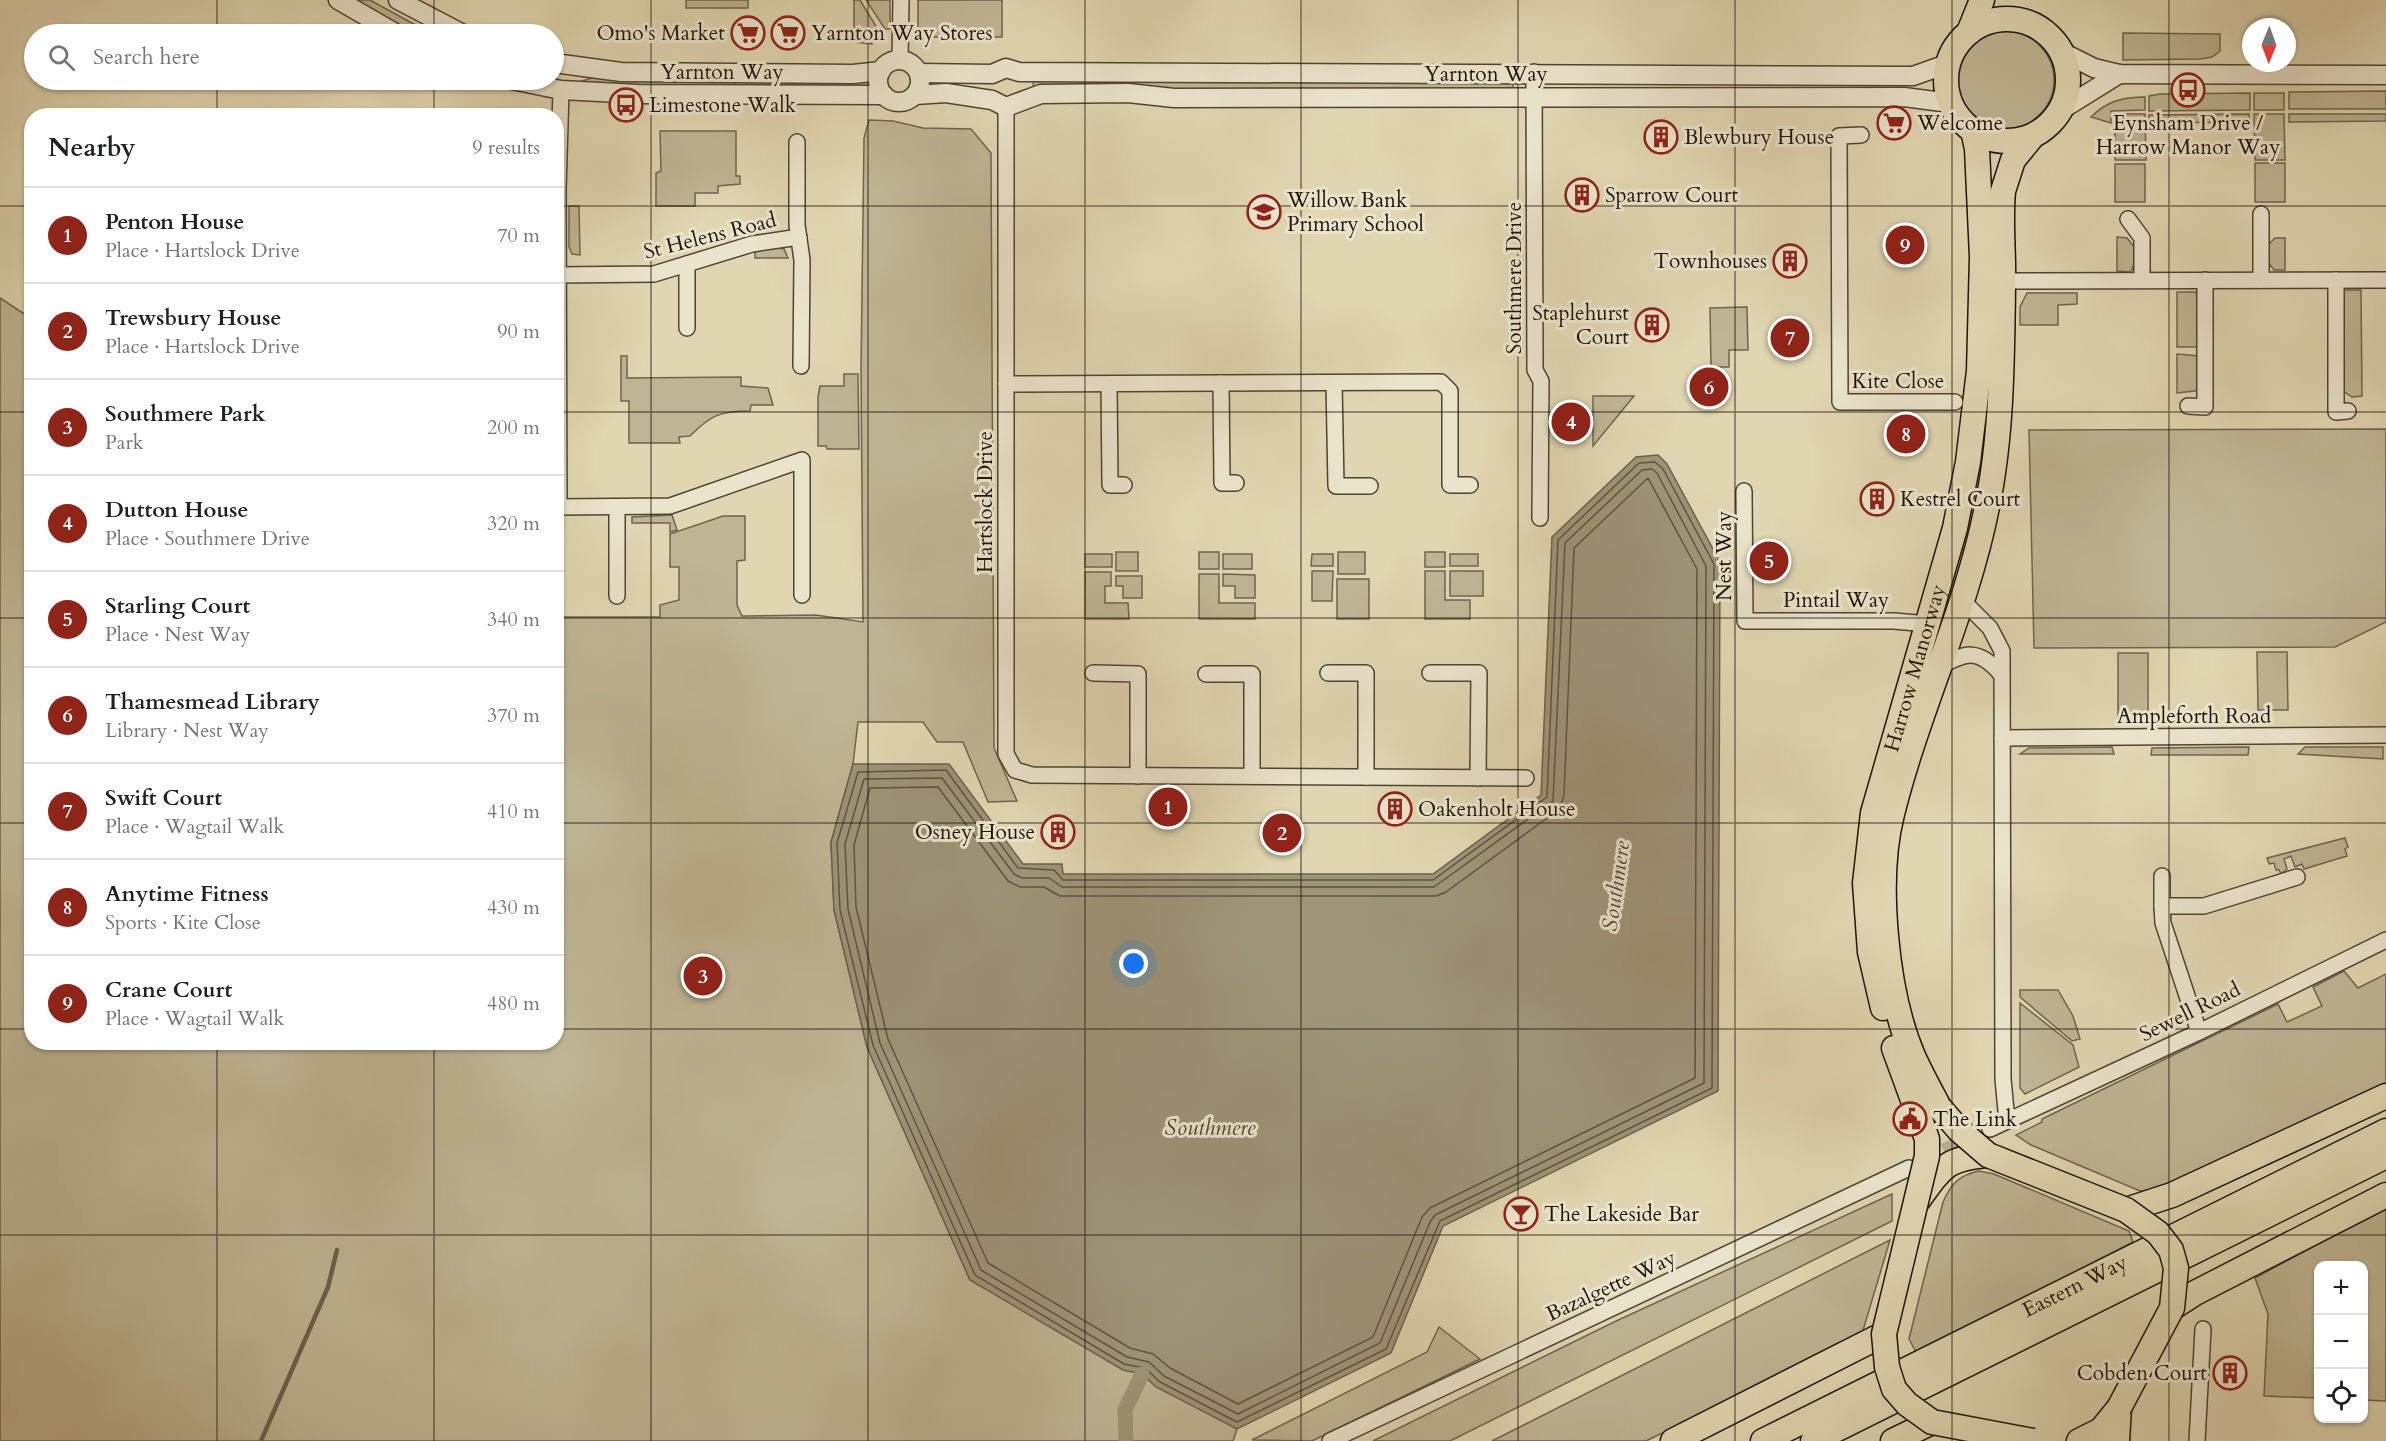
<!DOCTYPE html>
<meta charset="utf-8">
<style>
body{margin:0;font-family:Cardo,serif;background:#f2f2f2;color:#202124}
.controls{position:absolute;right:18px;bottom:18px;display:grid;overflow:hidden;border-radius:12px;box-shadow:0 2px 4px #0004}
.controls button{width:54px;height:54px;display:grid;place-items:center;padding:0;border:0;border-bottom:2px solid #e0e0e0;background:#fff;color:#202124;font:30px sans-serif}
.compass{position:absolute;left:2242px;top:18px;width:54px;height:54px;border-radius:50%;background:#fff;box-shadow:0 2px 4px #0004;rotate:181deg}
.you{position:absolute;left:1134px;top:964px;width:21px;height:21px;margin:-15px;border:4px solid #fff;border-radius:50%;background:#1a73e8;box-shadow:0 0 0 9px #1a73e833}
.badge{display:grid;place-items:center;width:39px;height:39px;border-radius:50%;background:#8f2418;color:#fff;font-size:20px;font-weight:700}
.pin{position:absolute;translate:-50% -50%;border:3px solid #fff;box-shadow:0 2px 6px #0006}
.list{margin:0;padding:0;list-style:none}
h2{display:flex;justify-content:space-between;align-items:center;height:78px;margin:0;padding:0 24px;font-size:26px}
h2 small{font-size:20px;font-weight:400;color:#757577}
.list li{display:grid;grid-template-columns:39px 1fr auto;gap:18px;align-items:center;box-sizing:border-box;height:96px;padding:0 24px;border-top:2px solid #e0e0e0}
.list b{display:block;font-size:22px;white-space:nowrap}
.list p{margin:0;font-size:20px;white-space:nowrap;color:#757577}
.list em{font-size:20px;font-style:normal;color:#757577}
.icon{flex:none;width:33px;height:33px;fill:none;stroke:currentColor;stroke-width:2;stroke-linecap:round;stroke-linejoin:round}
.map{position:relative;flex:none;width:2386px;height:1441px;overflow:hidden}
.search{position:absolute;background:#fff;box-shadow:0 2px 4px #0004;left:24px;top:24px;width:540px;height:66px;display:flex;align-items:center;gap:15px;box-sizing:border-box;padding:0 21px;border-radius:33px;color:#757577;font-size:22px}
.panel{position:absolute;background:#fff;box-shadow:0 2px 4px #0004;left:24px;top:108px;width:540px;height:942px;border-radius:24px}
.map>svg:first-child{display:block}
.green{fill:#bfb594;stroke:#6f644e;stroke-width:1.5}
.water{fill:#9e9478;stroke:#6b614c;stroke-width:1.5}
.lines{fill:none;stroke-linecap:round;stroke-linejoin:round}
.shore{stroke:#5e5440;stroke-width:1.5}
.stream{stroke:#6b614c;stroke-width:4.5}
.canal{stroke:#9e9478;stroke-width:15}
.minor-tunnel{stroke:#b9af8f;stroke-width:15;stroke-dasharray:15 8;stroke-linecap:butt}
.minor-casing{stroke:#4f4433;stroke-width:18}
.tertiary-casing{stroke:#4f4433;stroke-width:21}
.primary-casing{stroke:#1f1409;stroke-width:27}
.minor{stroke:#ebe4cc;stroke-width:15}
.tertiary{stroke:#ebe4cc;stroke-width:18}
.primary{stroke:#e0d6b1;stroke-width:24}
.primary-bridge-casing{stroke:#1f1409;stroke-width:27;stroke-linecap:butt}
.primary-bridge{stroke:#e0d6b1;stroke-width:24}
.grid{fill:none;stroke:#1f1409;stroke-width:1.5;stroke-opacity:0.55}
.labels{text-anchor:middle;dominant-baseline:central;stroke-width:6;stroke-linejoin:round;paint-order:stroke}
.poi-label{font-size:21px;fill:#1f1409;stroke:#ebe4cc;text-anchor:start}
.street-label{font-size:21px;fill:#1f1409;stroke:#ebe4cc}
.water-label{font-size:22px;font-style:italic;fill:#524735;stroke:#ebe4cc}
</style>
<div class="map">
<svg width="2386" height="1441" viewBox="0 0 2386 1441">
<rect width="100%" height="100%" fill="#e0d6b1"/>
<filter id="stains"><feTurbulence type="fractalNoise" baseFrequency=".00333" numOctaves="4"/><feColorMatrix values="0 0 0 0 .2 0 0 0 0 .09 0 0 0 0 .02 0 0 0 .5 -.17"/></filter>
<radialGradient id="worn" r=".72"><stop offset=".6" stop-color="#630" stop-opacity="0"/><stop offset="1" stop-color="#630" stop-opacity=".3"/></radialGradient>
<g class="green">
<path d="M349 0H370L432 34H410Z"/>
<rect x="686" y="0" width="62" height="8"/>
<path d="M854 0H860L882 36H872V44L854 42Z"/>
<path d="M866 0H890V29H885Z"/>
<rect x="918" y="0" width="84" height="37"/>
<circle cx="2005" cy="80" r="49"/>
<path d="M2123 33 2220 34V51L2212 57 2200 59 2123 60Z"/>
<path d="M595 77 735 79V89L576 83Z"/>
<path d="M746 78H870V89L746 90Z"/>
<path d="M1033 81 1513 83V89L1034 92Z"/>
<path d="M2386 91V109H2289V92Z"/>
<path d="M2250 93V110L2149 111V96L2160 94Z"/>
<rect x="2254" y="93" width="30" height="17"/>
<path d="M2145 97V110L2111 111V123L2091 117C2107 101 2123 97 2145 97Z"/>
<path d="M2115 114H2145L2146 160H2115Z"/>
<path d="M2249 114 2250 122 2149 123V115Z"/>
<path d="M2254 114H2284L2285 160H2255Z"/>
<path d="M2289 114H2386V121L2289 122Z"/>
<path d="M869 120 893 121 923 128 971 129 991 153 994 748 1017 801 988 802 963 742H937L923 722H858L853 764 831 842 834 910 867 1047 970 1280 1237 1429 1233 1441H0V298L32 319V1042H556L557 617H660V605L679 600V567H670V534L723 516H745V560L737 561V605L742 616 816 615 863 622 861 370 864 138Z"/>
<path d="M660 131H736V176H740V184L718 186V193H695V206H656V173L661 171Z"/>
<rect x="2255" y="163" width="30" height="39"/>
<rect x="2115" y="164" width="30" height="38"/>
<path d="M569 206H579L580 255 572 254 569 247Z"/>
<path d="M2117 237 2127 238 2135 248V261L2131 272 2117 271Z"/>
<path d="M2275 238H2285V270H2274L2268 262V245Z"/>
<path d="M774 247 784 249 788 258H755V251Z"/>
<path d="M2344 290H2361L2362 396 2352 397 2343 391 2342 293Z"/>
<path d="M2177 292H2195L2199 296 2201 342 2196 347H2177Z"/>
<path d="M2027 293H2077V304L2058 305V325H2020V307Z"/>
<path d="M1747 307 1748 350H1729V367H1711L1710 308Z"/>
<path d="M2177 354 2199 356V387L2195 391 2177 393Z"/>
<path d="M621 356H627V378L741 377V386L768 388 773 405H751L750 411C720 411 711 415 690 436L679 437 680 443H629V401H621Z"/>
<path d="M844 374H858L859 449H827L826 446H818V397L820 386H844Z"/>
<path d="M1593 396H1634L1593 446Z"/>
<path d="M2386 429V622L2335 647 2034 648 2029 430Z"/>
<path d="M672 515 677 530 670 532V523H632V517Z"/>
<rect x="1116" y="552" width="22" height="19"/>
<rect x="1199" y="552" width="20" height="17"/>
<rect x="1338" y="552" width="27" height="22"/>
<rect x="1425" y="552" width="20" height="15"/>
<rect x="1085" y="554" width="27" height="13"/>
<rect x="1223" y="554" width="29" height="15"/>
<path d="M1312 554H1333V566H1311Z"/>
<rect x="1450" y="554" width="28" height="12"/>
<path d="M1312 571H1333L1332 601H1312Z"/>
<path d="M1425 571H1445V600H1470V619H1425Z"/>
<rect x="1450" y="571" width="33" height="25"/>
<path d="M1085 572H1111V586H1105V603H1128L1129 619H1085Z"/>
<path d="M1199 574H1219V603H1255V619H1199Z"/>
<path d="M1223 574 1255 575V598H1235V586H1223Z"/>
<path d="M1116 576H1142V598H1123V586H1116Z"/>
<rect x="1337" y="579" width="32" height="40"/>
<path d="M2257 652H2287L2288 710H2258Z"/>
<rect x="2118" y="653" width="30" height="63"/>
<path d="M2112 747 2114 754H2020L2029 748Z"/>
<path d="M2249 747 2248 755H2151L2152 748Z"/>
<path d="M2305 747H2383V759L2298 754Z"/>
<path d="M2345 838 2348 847 2345 849 2347 856 2304 869 2302 864 2295 867 2291 856 2284 859 2287 869 2281 874 2279 870H2276L2274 863 2269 864 2267 858Z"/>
<path d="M2344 971 2358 988 2386 974V1083L2166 1189 2140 1191 2031 1145 2016 1135 2042 1122V1119L2278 1004 2287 1022 2322 1006 2313 987Z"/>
<path d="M2020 990H2058L2073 1016 2080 1039 2072 1041 2020 997Z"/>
<path d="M2020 1003 2073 1045 2079 1067 2025 1094 2020 1088Z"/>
<path d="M1979 1171 1994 1174 2129 1231 2133 1242 1917 1354 1909 1339 1943 1202C1951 1184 1959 1175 1979 1171Z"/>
<path d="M1892 1194V1221L1450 1441H1373L1614 1322Z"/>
<path d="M2386 1207V1401L2364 1400V1266H2318V1398L2264 1396 2268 1314 2255 1278Z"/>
<path d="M1890 1240 1861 1337 1646 1441H1492Z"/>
<path d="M1439 1327 1480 1359 1312 1441 1252 1440 1427 1352Z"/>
</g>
<path class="water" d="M1658 455 1667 464 1720 562 1718 1091 1443 1226 1391 1353 1237 1429 1156 1387 1142 1374 1123 1370 970 1280 867 1047 834 910 831 842 853 764H949L1023 864H1062L1063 874H1433L1541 795 1552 537 1636 457Z"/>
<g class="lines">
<g class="shore">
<path d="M1655 462 1663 469 1714 564 1712 1088 1440 1221 1386 1349 1237 1422 1160 1382 1145 1368 1124 1364 975 1275 873 1045 840 910 837 843 858 772 946 770 1018 868 1054 870 1063 880H1433L1547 797 1558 540 1639 463Z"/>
<path d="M1652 469 1657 473 1706 566 1704 1083 1435 1215 1430 1222 1380 1343 1238 1414 1164 1376 1149 1362 1127 1357 981 1270 880 1043 848 909 845 844 864 779 942 778 1014 874 1022 878H1049L1062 887H1434L1553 801 1565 543 1642 470Z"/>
<path d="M1648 478 1697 569 1695 1078 1430 1208 1422 1217 1373 1337 1238 1404 1170 1368 1153 1354 1130 1348 988 1263 888 1039 856 907 854 845 870 788 938 787 1008 881 1020 887H1044L1060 896H1436L1446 892 1554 813 1561 805 1564 795 1574 548Z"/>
</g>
<path class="stream" d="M261 1441 328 1287 337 1250"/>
<path class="canal" d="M1126 1441 1125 1410 1142 1374"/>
<path class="minor-tunnel" d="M1923 1161 1990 1129"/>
<g class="minor-casing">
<g id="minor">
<path d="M900 60 901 0"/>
<path d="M1534 72 1535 370 1541 381 1540 518"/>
<path d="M561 90 558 190 559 507 670 506 802 460V595"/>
<path d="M1006 107V754L1015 770 1032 775 1526 778"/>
<path d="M1861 135 1839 136 1840 402H1955"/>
<path d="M797 142V225L802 260 801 366"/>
<path d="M2128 219 2142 238V280"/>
<path d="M687 264V328"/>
<path d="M558 275 654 274 752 244 799 237"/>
<path d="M2261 280V214"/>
<path d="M2336 280V412L2348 411"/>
<path d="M2003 281 2386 280"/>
<path d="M1221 383 1222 483H1236"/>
<path d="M1334 383 1336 486H1370"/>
<path d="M1006 384 1441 382 1450 391V485H1470"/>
<path d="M1109 384 1110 485H1124"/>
<path d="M2188 406 2205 407V280"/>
<path d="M1744 491 1745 621H1894L1928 624"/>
<path d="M617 596V507"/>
<path d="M1964 602 1990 628 2002 651 2003 1079 2006 1111 2011 1119"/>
<path d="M1938 668C1965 652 1978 648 2000 673"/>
<path d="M1093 673 1138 674V776"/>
<path d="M1328 673H1366V777"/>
<path d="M1430 673H1479L1478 778"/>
<path d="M1206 674H1252V776"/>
<path d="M2002 738 2386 735"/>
<path d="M2162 876V906"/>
<path d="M2199 1032 2163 923 2162 906H2204L2297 877"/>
<path d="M1990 1129 2199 1032 2386 940"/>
<path d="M1330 1441 1909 1168"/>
<path d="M2197 1441 2203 1329"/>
</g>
</g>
<g class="tertiary-casing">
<g id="tertiary">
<path d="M338 0 397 34"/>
<path d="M398 0 463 34"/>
<path d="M2064 53 2094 68 2119 74 2386 75"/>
<circle cx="899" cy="81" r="21"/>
<path d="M554 63 621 72 853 74 881 71"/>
<path d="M919 73 992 74 1006 68 1019 72 1913 76 1947 64"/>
<path d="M512 80 561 90 638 94 884 95"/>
<path d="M915 95 946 93 992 100 1006 107 1041 94 1128 93 1174 98 1904 97 1950 103"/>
<path d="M2061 110 2119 74"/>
</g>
</g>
<g class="primary-casing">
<g id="primary">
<circle cx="2007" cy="80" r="61"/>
<path d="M1969 32 1982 0"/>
<path id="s1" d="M1883 1008 1870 952 1865 883 1873 813 1955 528 1968 462 1979 371 1982 257 1977 149 1973 130"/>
<path d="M1894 1048 1916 1108"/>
<path d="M1939 1107C1930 1090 1921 1074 1913 1056 1886 993 1875 880 1892 814 1918 709 1966 613 1987 507 2002 435 2002 359 2003 286 2004 254 2000 223 2003 191L2013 160 2031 138"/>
<path d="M1919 1199C1942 1167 1947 1158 1988 1155"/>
<path d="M2126 1210 2172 1195 2386 1096"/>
<path d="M2172 1308 2195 1293 2386 1195"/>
<path d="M1673 1441 1884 1334"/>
<path id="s2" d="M1763 1441 2386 1131"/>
<path d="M1813 1441 2386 1156"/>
<path d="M1893 1441 1932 1422"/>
<path d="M2079 1441 2101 1430 2119 1408"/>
<path d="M2117 1441 2119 1408"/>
</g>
</g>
<use href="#minor" class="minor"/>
<use href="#tertiary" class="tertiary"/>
<use href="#primary" class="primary"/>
<g class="primary-bridge-casing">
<g id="primary-bridge">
<path d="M1939 1107 1959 1130 1988 1155 2126 1210 2158 1233 2171 1250 2176 1268 2172 1308 2119 1408"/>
<path d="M1916 1108 1927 1139V1156L1884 1334 1887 1367 1894 1389 1907 1404 1932 1422 2033 1441"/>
</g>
</g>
<use href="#primary-bridge" class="primary-bridge"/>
</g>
<path class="grid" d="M217 0V34M434 0V34M651 0V1441M868 0V1441M1085 0V1441M1301 0V1441M1518 0V1441M1735 0V1441M1952 0V1441M2169 0V1441M217 80V116M434 80V116M0 206H32M556 206H2386M0 412H32M556 412H2386M0 618H32M556 618H2386M0 823H32M556 823H2386M0 1029H32M556 1029H2386M217 1042V1441M434 1042V1441M0 1235H2386"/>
<defs>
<g id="supermarket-ring" transform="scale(1.725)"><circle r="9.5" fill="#ebe4cc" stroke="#8f2418" stroke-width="1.5"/><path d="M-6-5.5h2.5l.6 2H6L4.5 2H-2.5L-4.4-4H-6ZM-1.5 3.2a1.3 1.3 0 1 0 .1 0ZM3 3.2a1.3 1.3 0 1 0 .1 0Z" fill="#8f2418"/></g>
<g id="bus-ring" transform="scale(1.725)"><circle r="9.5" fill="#ebe4cc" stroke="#8f2418" stroke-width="1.5"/><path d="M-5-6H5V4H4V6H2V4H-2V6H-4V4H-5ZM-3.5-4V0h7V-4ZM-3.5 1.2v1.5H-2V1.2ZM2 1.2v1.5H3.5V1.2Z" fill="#8f2418"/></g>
<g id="building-ring" transform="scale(1.725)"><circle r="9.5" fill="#ebe4cc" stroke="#8f2418" stroke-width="1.5"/><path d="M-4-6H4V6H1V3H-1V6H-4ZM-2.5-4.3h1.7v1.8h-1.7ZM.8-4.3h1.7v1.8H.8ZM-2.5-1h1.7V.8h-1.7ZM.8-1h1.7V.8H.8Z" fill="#8f2418"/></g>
<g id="school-ring" transform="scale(1.725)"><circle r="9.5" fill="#ebe4cc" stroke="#8f2418" stroke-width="1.5"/><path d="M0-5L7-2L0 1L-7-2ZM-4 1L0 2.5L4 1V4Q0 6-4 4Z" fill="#8f2418"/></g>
<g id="civic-ring" transform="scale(1.725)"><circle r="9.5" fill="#ebe4cc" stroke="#8f2418" stroke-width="1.5"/><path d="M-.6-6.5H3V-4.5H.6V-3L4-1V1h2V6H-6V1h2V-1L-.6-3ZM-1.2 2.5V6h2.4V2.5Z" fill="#8f2418"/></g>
<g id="bar-ring" transform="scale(1.725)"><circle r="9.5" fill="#ebe4cc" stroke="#8f2418" stroke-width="1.5"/><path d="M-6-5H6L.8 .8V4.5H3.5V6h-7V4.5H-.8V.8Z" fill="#8f2418"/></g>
</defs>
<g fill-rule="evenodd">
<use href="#supermarket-ring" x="748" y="33"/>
<use href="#supermarket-ring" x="788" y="33"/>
<use href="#bus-ring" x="2188" y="90"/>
<use href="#bus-ring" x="626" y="105"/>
<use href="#supermarket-ring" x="1894" y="123"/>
<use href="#building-ring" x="1661" y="137"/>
<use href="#building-ring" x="1582" y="195"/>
<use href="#school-ring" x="1264" y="212"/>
<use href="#building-ring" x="1790" y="261"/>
<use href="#building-ring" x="1652" y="325"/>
<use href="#building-ring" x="1877" y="499"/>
<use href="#building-ring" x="1395" y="809"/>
<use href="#building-ring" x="1058" y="832"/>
<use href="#civic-ring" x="1910" y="1119"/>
<use href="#bar-ring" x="1521" y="1214"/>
<use href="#building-ring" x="2230" y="1373"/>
</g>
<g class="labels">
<g class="poi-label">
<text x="725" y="33" text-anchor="end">Omo's Market</text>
<text x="811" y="33">Yarnton Way Stores</text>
<text x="649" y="105">Limestone Walk</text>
<text x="1917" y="123">Welcome</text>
<text x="2188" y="123" text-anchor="middle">Eynsham Drive /<tspan x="2188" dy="24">Harrow Manor Way</tspan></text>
<text x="1684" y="137">Blewbury House</text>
<text x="1605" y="195">Sparrow Court</text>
<text x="1287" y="200">Willow Bank<tspan x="1287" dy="24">Primary School</tspan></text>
<text x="1767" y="261" text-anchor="end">Townhouses</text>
<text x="1629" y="313" text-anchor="end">Staplehurst<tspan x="1629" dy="24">Court</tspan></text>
<text x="1900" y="499">Kestrel Court</text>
<text x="1418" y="809">Oakenholt House</text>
<text x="1035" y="832" text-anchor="end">Osney House</text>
<text x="1933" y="1119">The Link</text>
<text x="1544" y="1214">The Lakeside Bar</text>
<text x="2207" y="1373" text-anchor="end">Cobden Court</text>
</g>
<g class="street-label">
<text x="722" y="72">Yarnton Way</text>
<text x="1486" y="74">Yarnton Way</text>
<text transform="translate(710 236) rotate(-14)">St Helens Road</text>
<text transform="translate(1514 278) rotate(-90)">Southmere Drive</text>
<text x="1898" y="381">Kite Close</text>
<text transform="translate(985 502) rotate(-90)">Hartslock Drive</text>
<text transform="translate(1724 556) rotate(-90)">Nest Way</text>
<text x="1836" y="600">Pintail Way</text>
<text stroke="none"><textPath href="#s1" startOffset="348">Harrow Manorway</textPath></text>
<text x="2194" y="716">Ampleforth Road</text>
<text transform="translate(2190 1012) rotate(-26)">Sewell Road</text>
<text transform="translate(1611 1286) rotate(-25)">Bazalgette Way</text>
<text stroke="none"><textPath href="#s2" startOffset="348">Eastern Way</textPath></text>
</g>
<g class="water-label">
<text transform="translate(1616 886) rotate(-82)">Southmere</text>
<text x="1210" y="1128">Southmere</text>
</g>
</g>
<rect width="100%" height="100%" filter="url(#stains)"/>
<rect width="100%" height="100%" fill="url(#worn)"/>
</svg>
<div class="controls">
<button>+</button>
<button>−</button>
<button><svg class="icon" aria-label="locate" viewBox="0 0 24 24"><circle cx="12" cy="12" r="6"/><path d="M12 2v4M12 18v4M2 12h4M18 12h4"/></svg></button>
</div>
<svg class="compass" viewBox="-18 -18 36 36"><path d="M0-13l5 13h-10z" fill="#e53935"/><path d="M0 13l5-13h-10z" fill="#757577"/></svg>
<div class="you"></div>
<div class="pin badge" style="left:1168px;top:807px">1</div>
<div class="pin badge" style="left:1282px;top:833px">2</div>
<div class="pin badge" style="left:703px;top:976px">3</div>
<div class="pin badge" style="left:1571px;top:422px">4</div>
<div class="pin badge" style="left:1769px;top:561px">5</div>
<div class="pin badge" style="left:1709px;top:387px">6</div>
<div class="pin badge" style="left:1790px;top:338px">7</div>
<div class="pin badge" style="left:1906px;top:434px">8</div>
<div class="pin badge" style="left:1905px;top:245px">9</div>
<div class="search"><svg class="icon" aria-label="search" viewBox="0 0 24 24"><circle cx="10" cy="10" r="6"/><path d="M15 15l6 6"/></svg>Search here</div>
<section class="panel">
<h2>Nearby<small>9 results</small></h2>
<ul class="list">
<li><span class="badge">1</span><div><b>Penton House</b><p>Place · Hartslock Drive</p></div><em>70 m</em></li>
<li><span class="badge">2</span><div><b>Trewsbury House</b><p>Place · Hartslock Drive</p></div><em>90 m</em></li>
<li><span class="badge">3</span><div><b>Southmere Park</b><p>Park</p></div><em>200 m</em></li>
<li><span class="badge">4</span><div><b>Dutton House</b><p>Place · Southmere Drive</p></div><em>320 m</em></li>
<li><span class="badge">5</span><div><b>Starling Court</b><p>Place · Nest Way</p></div><em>340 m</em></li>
<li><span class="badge">6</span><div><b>Thamesmead Library</b><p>Library · Nest Way</p></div><em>370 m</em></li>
<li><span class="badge">7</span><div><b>Swift Court</b><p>Place · Wagtail Walk</p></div><em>410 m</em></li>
<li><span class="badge">8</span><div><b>Anytime Fitness</b><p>Sports · Kite Close</p></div><em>430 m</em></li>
<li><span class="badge">9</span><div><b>Crane Court</b><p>Place · Wagtail Walk</p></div><em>480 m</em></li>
</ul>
</section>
</div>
